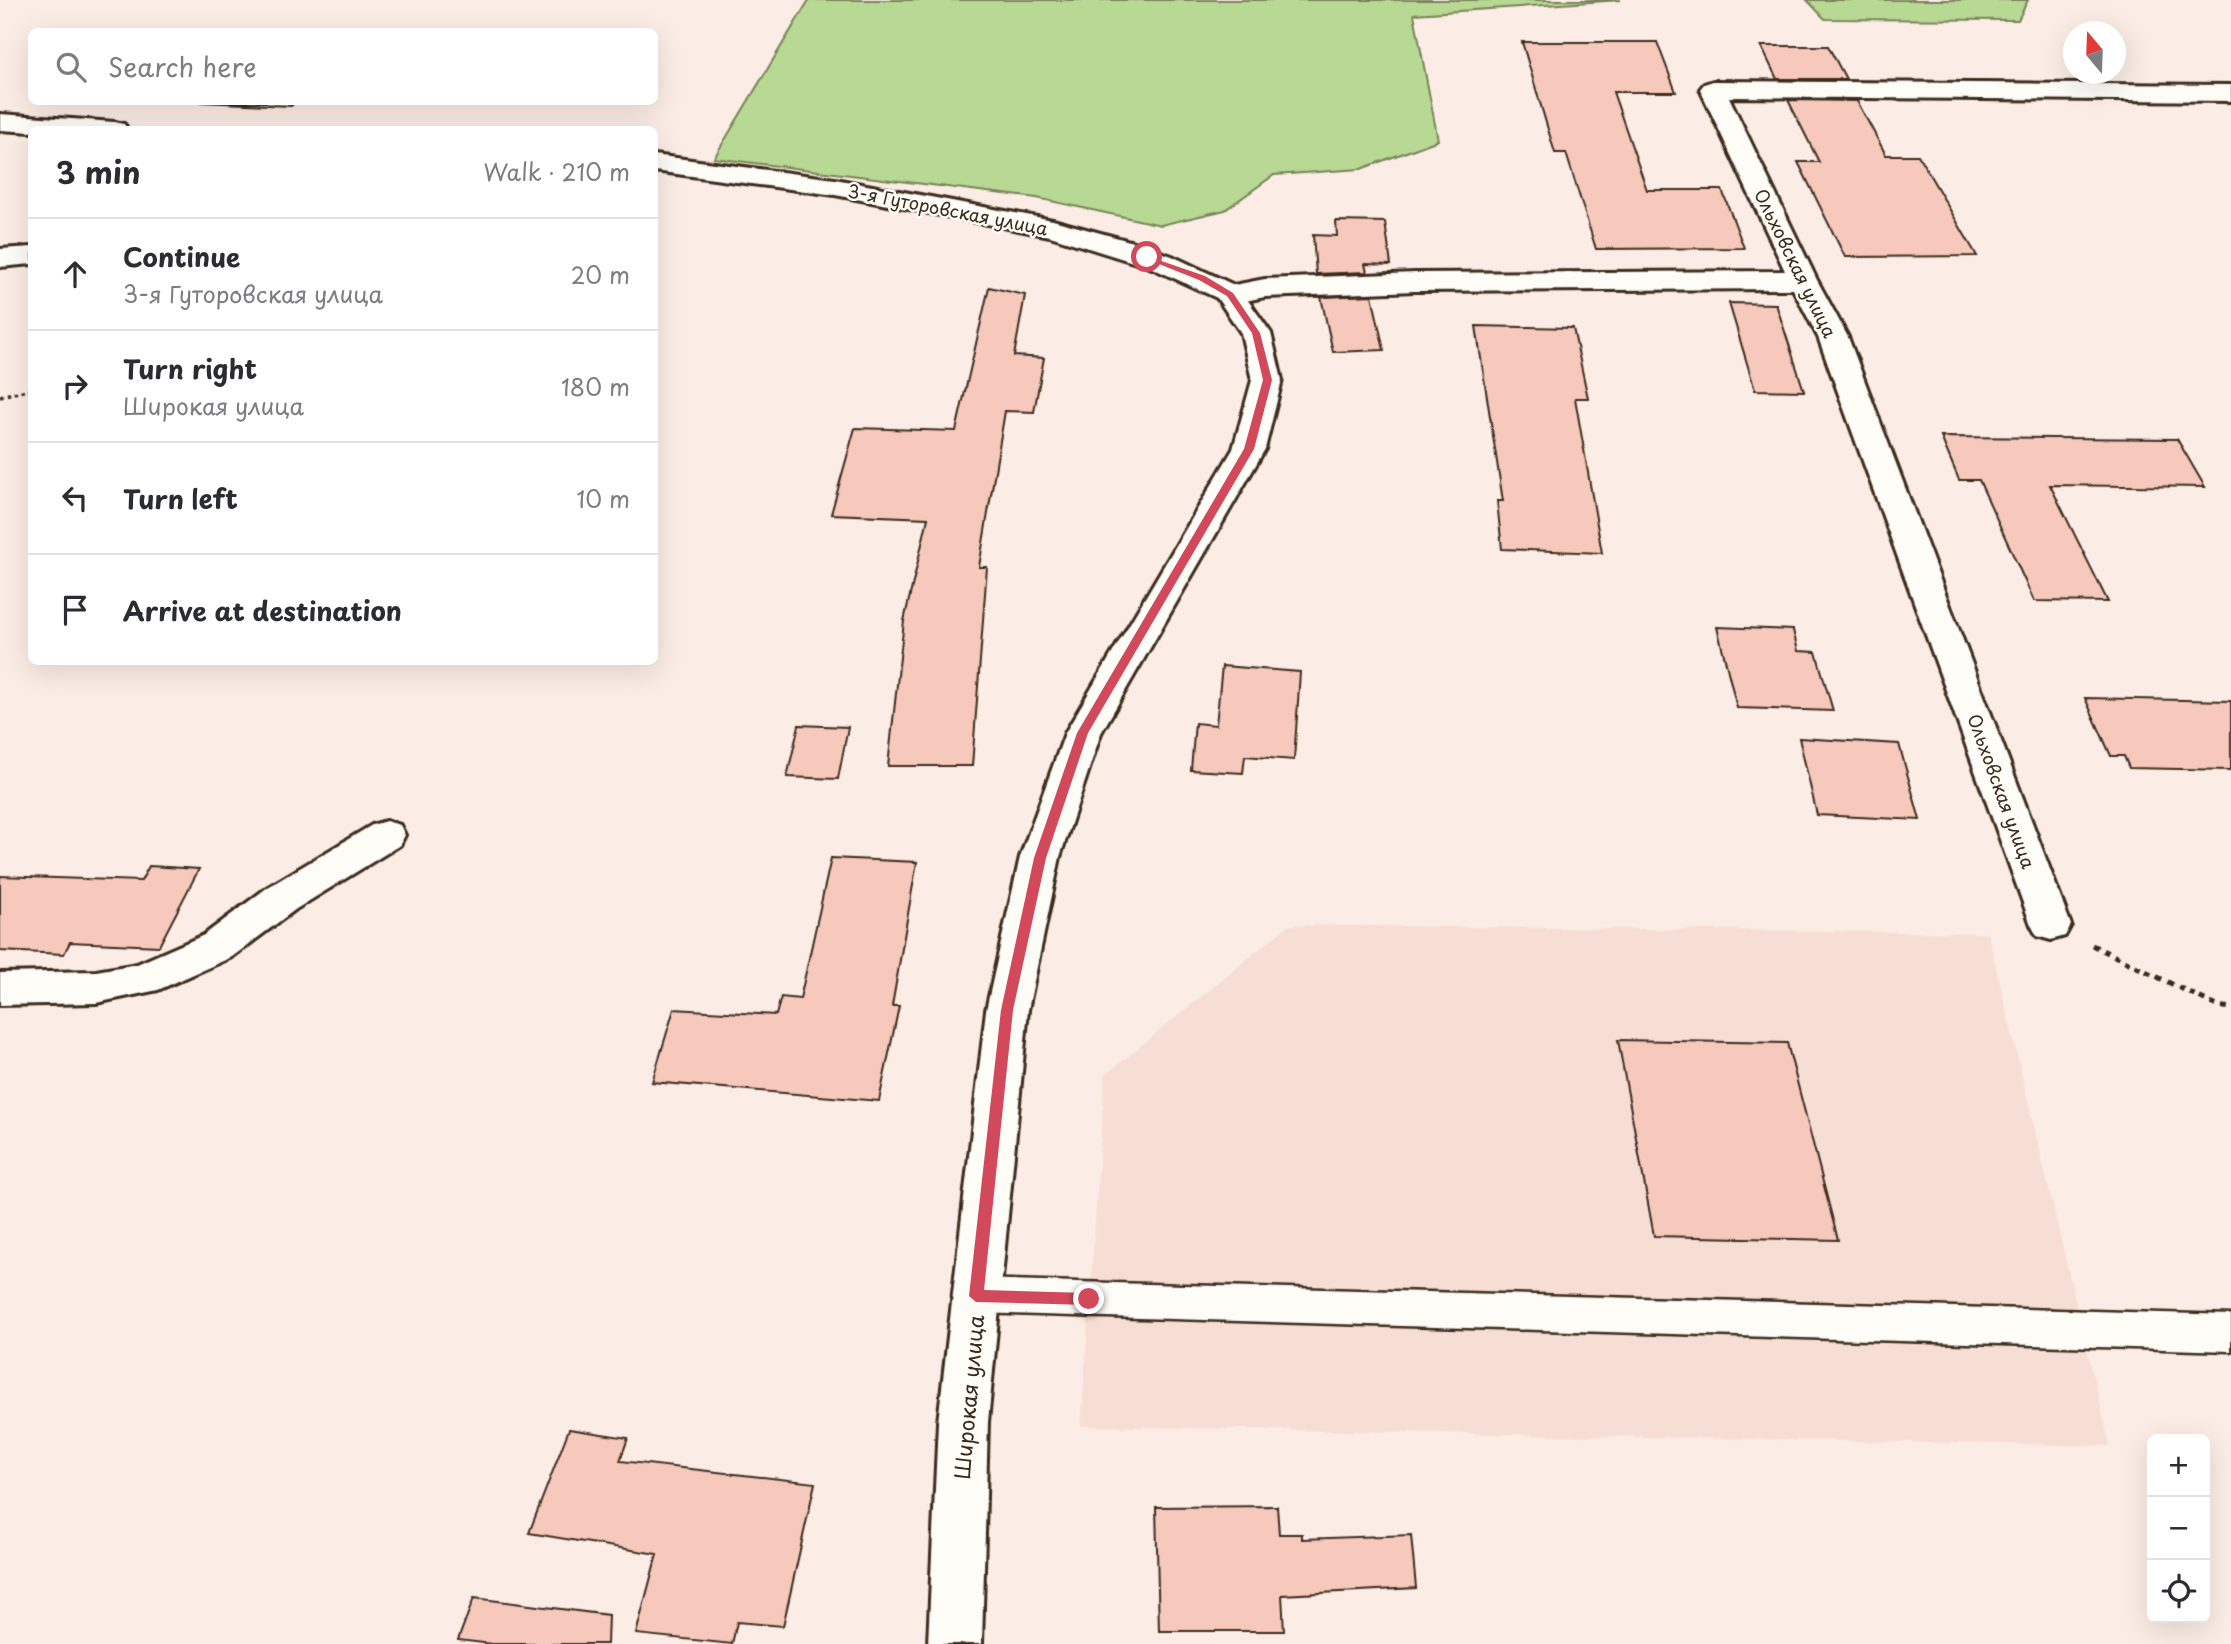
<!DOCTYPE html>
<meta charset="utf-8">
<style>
body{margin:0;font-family:"Playpen Sans",sans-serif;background:#f7f7f7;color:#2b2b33}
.controls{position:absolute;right:21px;bottom:21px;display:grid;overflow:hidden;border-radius:10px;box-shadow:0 7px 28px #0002}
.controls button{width:63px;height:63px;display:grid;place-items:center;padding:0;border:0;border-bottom:2px solid #e1e1e2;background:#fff;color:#2b2b33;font:35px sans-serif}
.compass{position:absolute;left:2063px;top:21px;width:63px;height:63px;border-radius:50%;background:#fff;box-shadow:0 7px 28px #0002;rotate:341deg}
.stop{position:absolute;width:21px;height:21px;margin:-16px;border:5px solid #d1495b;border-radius:50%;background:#fff}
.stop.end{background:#d1495b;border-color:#fff;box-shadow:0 2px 7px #0008}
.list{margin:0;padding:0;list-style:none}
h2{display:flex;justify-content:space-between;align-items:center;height:91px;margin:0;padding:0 28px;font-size:30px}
h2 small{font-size:23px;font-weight:400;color:#7c7c81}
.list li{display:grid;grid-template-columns:46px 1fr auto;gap:21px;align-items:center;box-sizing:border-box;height:112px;padding:0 28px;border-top:2px solid #e1e1e2}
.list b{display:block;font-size:26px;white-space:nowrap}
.list p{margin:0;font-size:23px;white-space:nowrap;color:#7c7c81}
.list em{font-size:23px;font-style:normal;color:#7c7c81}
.icon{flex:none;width:38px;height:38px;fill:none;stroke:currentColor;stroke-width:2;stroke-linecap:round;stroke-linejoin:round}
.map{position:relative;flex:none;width:2231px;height:1644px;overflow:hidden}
.search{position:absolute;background:#fff;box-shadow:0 7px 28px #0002;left:28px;top:28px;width:630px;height:77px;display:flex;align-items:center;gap:18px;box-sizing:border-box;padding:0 24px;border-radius:10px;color:#7c7c81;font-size:26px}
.panel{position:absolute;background:#fff;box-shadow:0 7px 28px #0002;left:28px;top:126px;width:630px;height:539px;border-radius:10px}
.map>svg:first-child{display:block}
.built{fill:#f6ded5}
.green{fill:#b7d994;stroke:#798259;stroke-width:2}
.building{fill:#f7c9bc;stroke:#3b2a1e;stroke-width:2}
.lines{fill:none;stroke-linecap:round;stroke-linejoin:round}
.service-casing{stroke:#3b2a1e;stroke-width:5}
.minor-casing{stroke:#3b2a1e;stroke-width:6}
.tertiary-casing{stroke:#3b2a1e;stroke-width:6}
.path-far1{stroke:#3b2a1e;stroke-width:3.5;stroke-dasharray:3.5 3.5;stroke-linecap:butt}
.path{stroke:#3b2a1e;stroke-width:5;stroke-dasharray:6 6;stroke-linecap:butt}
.service{fill:#fdfcf7;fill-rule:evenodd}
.minor{fill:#fdfcf7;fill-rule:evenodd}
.tertiary{fill:#fdfcf7;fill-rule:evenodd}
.route{fill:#d1495b}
.labels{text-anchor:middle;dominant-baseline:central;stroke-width:5;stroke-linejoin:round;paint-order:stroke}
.far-street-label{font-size:18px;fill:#3b2a1e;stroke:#fdfcf7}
.street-label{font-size:21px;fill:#3b2a1e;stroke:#fdfcf7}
</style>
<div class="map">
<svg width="2231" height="1644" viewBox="0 0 2231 1644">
<rect width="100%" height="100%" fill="#fbede5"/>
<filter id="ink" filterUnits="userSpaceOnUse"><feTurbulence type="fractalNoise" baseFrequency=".0143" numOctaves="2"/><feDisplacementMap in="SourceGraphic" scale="14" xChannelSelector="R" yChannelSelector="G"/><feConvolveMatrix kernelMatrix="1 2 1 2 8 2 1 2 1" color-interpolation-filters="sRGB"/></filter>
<g filter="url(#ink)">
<path class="built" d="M1289 925 1988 933 2110 1446 1081 1426 1105 1075Z"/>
<g class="green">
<path d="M809 0H1621L1414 14 1438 140 1361 169 1274 175 1225 210 1161 225 1037 198 714 158Z"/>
<path d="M1807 0H2028L2018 20 1825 19Z"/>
</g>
<g class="building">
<path d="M1522 42H1657L1676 92H1613L1647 190H1722L1744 248 1596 249 1566 153H1555Z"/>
<path d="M1761 46H1828L1846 79H1777Z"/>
<path d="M1788 100 1857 101 1886 155H1918L1977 256 1845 257 1798 162H1819Z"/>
<path d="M200 102H295L291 106Z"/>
<path d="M1336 221 1385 222 1391 265 1365 264 1367 272 1316 274 1313 235 1337 236Z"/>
<path d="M989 287 1025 295 1014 356 1044 358 1034 412 1005 411 979 567H987L972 766H888L904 621 928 518 831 514 855 428 956 431Z"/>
<path d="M1372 295 1384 350 1333 352 1321 297Z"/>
<path d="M1729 303 1776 304 1804 391 1755 390Z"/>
<path d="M1476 326 1573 328 1588 398H1575L1602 553 1502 549 1497 501H1503Z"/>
<path d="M1941 437 2177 439 2205 487 2050 485 2108 602 2034 601 1979 480H1959Z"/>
<path d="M1717 627 1793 630 1798 651 1816 652 1833 711 1737 708Z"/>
<path d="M1222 666 1300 672 1294 760 1245 756 1243 773 1191 770 1195 723 1216 725Z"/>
<path d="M2085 698 2231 701V770L2129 768 2124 756H2111Z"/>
<path d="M799 725 848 727 838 779 787 777Z"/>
<path d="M1799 738 1899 744 1920 820 1817 815Z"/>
<path d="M831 858 917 862 892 1006H899L879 1101 652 1082 674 1009 776 1015 781 997 800 999Z"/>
<path d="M149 866 199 869 159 946 70 942 64 954 0 951V876L141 881Z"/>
<path d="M1618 1040 1787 1043 1838 1240 1654 1236Z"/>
<path d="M569 1429 628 1438 620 1461 815 1483 783 1626 737 1622 732 1644 636 1634 657 1554 529 1533Z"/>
<path d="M1277 1506 1279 1534H1302V1539L1411 1535 1416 1588 1282 1595 1284 1631H1159L1156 1507Z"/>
<path d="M474 1598 608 1615 607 1644H492L458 1640Z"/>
</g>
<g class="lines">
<g class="service-casing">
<path id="service" d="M976 1279 2231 1315V1351L976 1313 962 1308 957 1296 962 1284Z"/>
</g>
<g class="minor-casing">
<g id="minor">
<path d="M1713 81 2231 85V101L1729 97 1817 280 1848 337 2071 925 2065 936 2051 940 2037 936 2031 925 1818 337 1793 289 1415 291 1265 297 1230 304 1152 268 1050 236 835 195 654 171V155L835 179 1053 220 1137 243 1172 256 1234 285 1265 279 1415 273 1785 271 1700 89 1704 84Z"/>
<path d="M0 114 115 122 124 124 128 130H32V132L0 130Z"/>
<path d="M32 247V264L0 267V249Z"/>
<path d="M386 821 400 825 405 835 400 845 296 909 232 957 158 990 96 1003 0 1005V973L96 971 137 964 204 935 268 887 372 825Z"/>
</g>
</g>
<g class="tertiary-casing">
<path id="tertiary" d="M1230 286 1240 289 1271 333 1282 380 1265 449 1101 733 1060 857 1028 1010 988 1422 982 1644H928L938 1422 986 1010 1020 857 1065 733 1233 449 1252 380 1241 333 1215 295 1220 289Z"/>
</g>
<path class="path-far1" d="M0 396 32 389"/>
<path class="path" d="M2092 945 2217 1006 2231 1008"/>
<use href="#service" class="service"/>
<use href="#minor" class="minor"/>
<use href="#tertiary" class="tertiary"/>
</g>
</g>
<path class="route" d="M1144 255 1205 276 1233 293 1260 333 1272 380 1254 449 1088 733 1046 858 1013 1010 984 1290 1089 1293 1096 1299 1089 1305 976 1302 969 1296 1001 1010 1034 858 1077 733 1244 449 1263 380 1252 333 1227 296 1199 280 1144 258Z"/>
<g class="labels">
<g class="far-street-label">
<text transform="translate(948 209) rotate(11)">3-я Гуторовская улица</text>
<text transform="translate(1796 263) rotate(64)">Ольховская улица</text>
<text transform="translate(2002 791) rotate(70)">Ольховская улица</text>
</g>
<g class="street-label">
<text transform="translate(968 1397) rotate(-85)">Широкая улица</text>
</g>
</g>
</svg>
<div class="controls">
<button>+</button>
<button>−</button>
<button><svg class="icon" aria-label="locate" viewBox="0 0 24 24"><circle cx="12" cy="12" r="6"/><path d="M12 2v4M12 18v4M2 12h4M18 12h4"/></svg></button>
</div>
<svg class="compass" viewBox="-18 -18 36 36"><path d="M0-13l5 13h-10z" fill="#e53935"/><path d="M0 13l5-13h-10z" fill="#7c7c81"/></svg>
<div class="stop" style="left:1147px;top:257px"></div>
<div class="stop end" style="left:1089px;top:1299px"></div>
<div class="search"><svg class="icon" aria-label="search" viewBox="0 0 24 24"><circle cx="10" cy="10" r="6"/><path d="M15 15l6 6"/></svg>Search here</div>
<section class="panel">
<h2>3 min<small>Walk · 210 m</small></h2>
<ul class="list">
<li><svg class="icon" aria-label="ahead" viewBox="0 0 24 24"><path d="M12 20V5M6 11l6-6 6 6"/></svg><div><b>Continue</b><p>3-я Гуторовская улица</p></div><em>20 m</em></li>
<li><svg class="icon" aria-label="right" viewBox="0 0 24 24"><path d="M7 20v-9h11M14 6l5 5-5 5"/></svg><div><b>Turn right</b><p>Широкая улица</p></div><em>180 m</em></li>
<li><svg class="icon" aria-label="left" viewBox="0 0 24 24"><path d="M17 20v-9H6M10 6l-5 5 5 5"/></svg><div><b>Turn left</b></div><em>10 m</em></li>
<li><svg class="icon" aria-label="arrive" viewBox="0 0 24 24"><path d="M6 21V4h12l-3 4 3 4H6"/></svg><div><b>Arrive at destination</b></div></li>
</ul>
</section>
</div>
